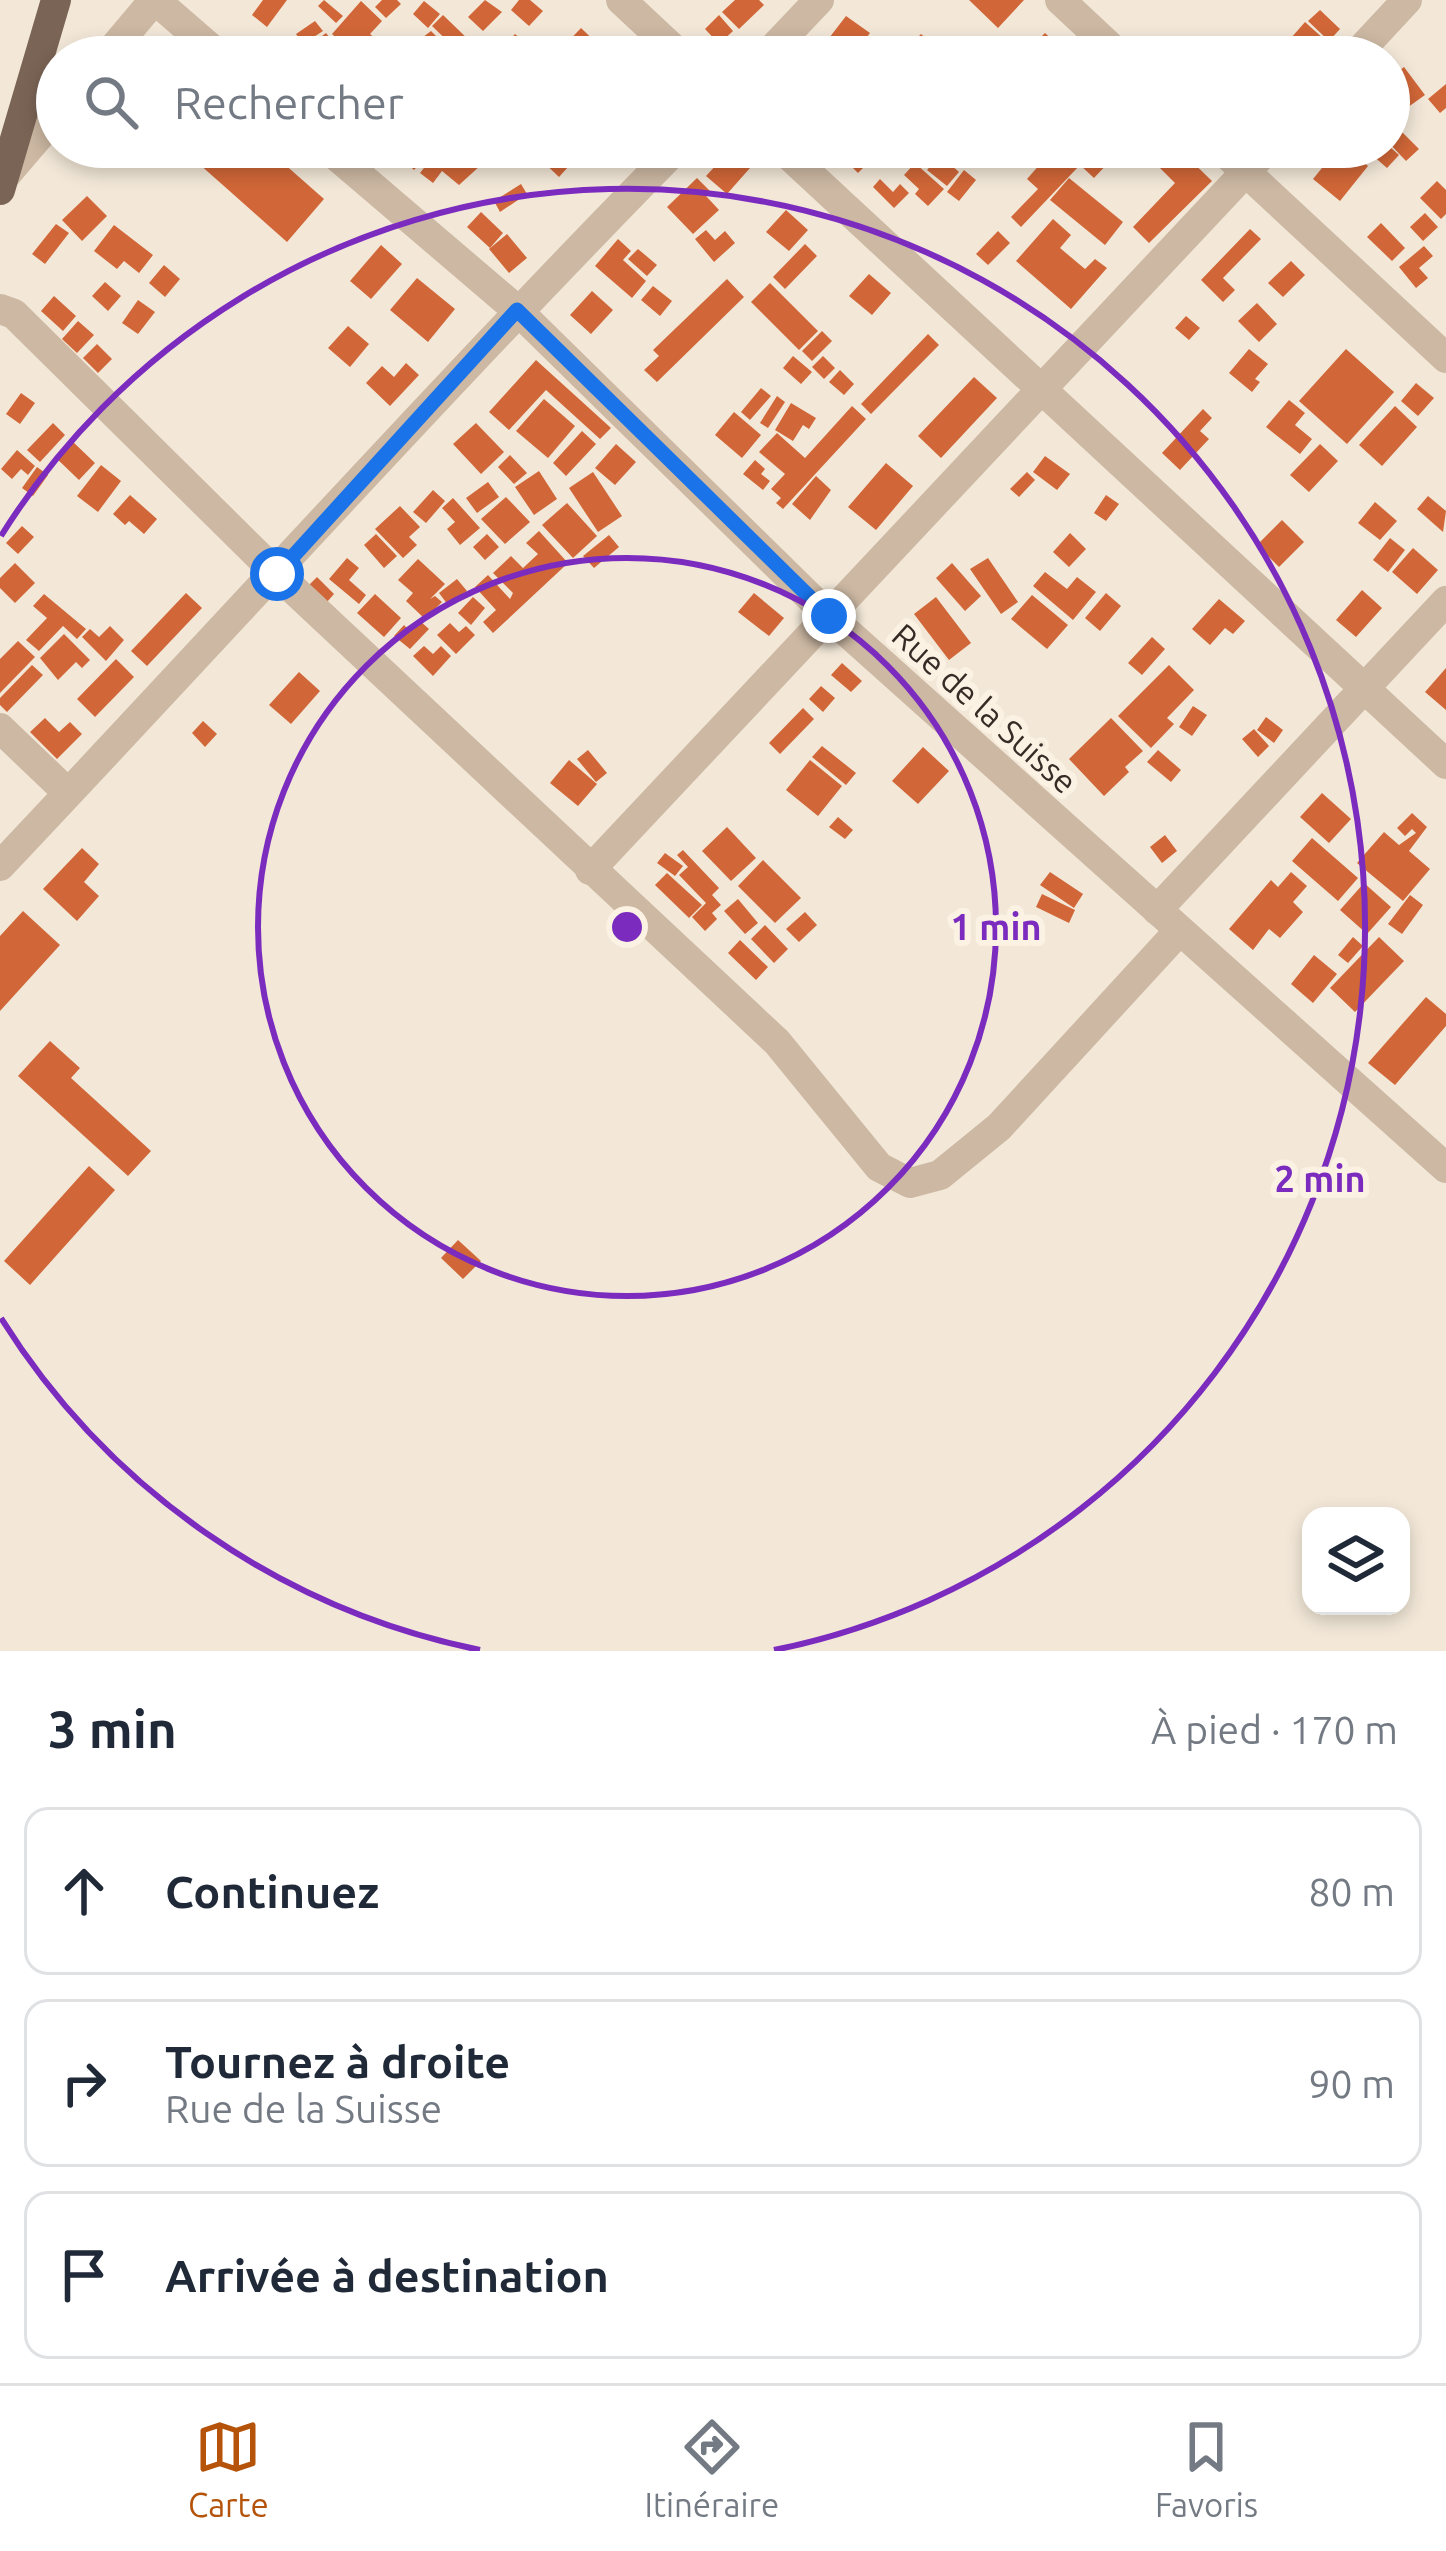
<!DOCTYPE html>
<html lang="fr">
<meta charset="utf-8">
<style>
body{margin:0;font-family:Ubuntu,sans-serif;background:#f6f6f7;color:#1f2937}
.controls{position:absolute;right:36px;bottom:36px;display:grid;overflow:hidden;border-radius:24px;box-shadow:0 6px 18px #0003}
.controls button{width:108px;height:108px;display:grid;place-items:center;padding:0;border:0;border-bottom:3px solid #e0e1e3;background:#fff;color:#1f2937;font:60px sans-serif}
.stop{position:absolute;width:36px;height:36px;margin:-27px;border:9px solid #1a73e8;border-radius:50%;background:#fff}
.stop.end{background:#1a73e8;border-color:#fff;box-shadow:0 3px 12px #0008}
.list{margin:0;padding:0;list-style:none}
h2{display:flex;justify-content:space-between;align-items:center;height:156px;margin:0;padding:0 48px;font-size:51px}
h2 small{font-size:39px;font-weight:400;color:#747a83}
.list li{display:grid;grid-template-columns:78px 1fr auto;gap:36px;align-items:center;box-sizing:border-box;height:168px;margin:0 24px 24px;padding:0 24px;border:3px solid #e0e1e3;border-radius:24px}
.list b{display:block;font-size:45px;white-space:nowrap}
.list p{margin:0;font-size:39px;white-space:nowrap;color:#747a83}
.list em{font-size:39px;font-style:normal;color:#747a83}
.icon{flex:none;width:66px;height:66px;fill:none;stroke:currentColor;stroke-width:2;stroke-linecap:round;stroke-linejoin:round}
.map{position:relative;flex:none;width:1446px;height:1651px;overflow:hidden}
.search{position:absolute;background:#fff;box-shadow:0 6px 18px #0003;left:36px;right:36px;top:36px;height:132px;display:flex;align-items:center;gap:30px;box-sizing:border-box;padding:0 42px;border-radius:66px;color:#747a83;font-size:45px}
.sheet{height:732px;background:#fff}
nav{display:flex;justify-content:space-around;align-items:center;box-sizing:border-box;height:168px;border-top:3px solid #e0e1e3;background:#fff;font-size:33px;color:#747a83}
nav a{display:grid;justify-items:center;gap:6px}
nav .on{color:#b45309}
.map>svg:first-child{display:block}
.building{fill:#d16738}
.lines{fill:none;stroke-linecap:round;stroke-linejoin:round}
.minor{stroke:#ccb8a3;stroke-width:30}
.major{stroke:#7a6455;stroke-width:30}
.route{stroke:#1a73e8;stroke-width:15}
.ring{fill:none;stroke:#7b2cbf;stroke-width:6}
.labels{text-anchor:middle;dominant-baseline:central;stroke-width:12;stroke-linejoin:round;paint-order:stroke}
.street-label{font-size:33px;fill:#362c26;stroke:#fbf2e4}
.centre{fill:#7b2cbf;stroke:#fbf2e4;stroke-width:6}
.ring-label{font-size:36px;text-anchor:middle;font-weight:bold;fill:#7b2cbf;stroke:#fbf2e4;stroke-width:12;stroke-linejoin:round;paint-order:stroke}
</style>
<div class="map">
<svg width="1446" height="1651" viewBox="0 0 1446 1651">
<rect width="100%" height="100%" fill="#f3e8d8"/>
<g class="building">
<path d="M263 0H287L267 27 252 15Z"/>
<path d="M324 0 343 16 336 23 318 6Z"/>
<path d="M382 0H397L401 4 386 18 375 7Z"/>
<path d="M485 0 502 12 483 31 468 17Z"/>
<path d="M519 0H530L543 11 529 26 511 10Z"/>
<path d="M735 0H759L764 5 739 29 722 12Z"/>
<path d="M969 0H1024L998 28Z"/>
<path d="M361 1 382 21 370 34 385 47 376 57H357L332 34Z"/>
<path d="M424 1 440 14 428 28 413 14Z"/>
<path d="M1320 10 1340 29 1329 41 1308 21Z"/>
<path d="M443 15 472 43 461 54 432 26Z"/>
<path d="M719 15 733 31 719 44 705 29Z"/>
<path d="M846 16 870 33 857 50 850 44 843 55 826 42Z"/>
<path d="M315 21 323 31 303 44 296 34Z"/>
<path d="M1305 22 1325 40 1310 57H1297L1284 46Z"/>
<path d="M581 28 606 52 600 57H571L562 48Z"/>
<path d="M431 31 457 57H397Z"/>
<path d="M326 33 340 51 333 57H320L310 45Z"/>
<path d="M1045 33 1067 54 1065 57H1040L1030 48Z"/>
<path d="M515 34 527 44 517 55 505 45Z"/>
<path d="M921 34 941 53 937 57H898Z"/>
<path d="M482 37 502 53 499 57H465Z"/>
<path d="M1404 67 1425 95 1404 110 1389 91V79Z"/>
<path d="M1446 84V108L1440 113 1428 99Z"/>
<path d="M1396 126 1419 149 1406 161 1389 143V133Z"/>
<path d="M180 147H265L324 199 287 242Z"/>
<path d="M390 147H419L414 152 424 159 414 170Z"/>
<path d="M440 147H471L465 154 481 165 459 185 442 171 433 183 420 173Z"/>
<path d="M547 147 569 166 559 177 538 157Z"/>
<path d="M832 147H860L872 159 858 173Z"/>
<path d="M904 147 921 150 905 168 894 158Z"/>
<path d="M955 147H980L963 168 948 155Z"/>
<path d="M1066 147H1097L1111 160 1094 178 1080 165 1021 227 1011 217 1038 189 1027 179 1048 155 1054 160Z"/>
<path d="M1339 147H1345L1368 166 1340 201 1313 179Z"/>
<path d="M1363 147H1390L1399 155 1387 168Z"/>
<path d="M1179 149 1212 181 1149 243 1133 227 1175 183 1160 168Z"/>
<path d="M730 150 750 168 727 194 706 176Z"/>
<path d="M940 155 959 172 947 186 927 170Z"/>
<path d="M915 163 944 189 928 206 915 194 919 189 904 175Z"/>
<path d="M964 170 976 180 959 201 947 192Z"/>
<path d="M697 178 711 192 706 196 719 210 693 234 667 207Z"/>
<path d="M1069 178 1123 222 1105 245 1050 200Z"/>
<path d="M880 179 893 192 900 184 909 193 894 208 873 187Z"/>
<path d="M1437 181 1446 190V214L1441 219 1420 198Z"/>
<path d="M521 184 527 194 500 212 494 201Z"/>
<path d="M87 196 107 216 82 241 62 220Z"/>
<path d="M786 210 808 230 789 251 766 232Z"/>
<path d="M481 212 503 233 490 248 467 227Z"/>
<path d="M1425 213 1438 227 1423 241 1410 227Z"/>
<path d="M1053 219 1071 235 1060 248 1085 269 1095 259 1107 268 1071 309 1016 261Z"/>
<path d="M1381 223 1405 248 1392 261 1367 237Z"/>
<path d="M56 224 69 233 45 264 32 254Z"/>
<path d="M114 225 153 255 139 273 124 261 117 269 94 251Z"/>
<path d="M1250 229 1261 239 1223 278 1235 290 1223 302 1201 280Z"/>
<path d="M706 230 715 240 725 231 735 243 714 262 695 239Z"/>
<path d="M998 231 1010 243 988 265 976 254Z"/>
<path d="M507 234 527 258 509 273 489 249Z"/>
<path d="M618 239 631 251 623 260 646 281 632 298 595 266Z"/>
<path d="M805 244 817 256 785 289 773 277Z"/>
<path d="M381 245 402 264 371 299 350 281Z"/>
<path d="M1424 246 1433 256 1419 268 1428 278 1416 288 1399 267Z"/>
<path d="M638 249 657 265 647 276 628 259Z"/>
<path d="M1291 261 1305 275 1283 297 1268 283Z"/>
<path d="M164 265 180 279 165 297 149 283Z"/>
<path d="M869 274 891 293 872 315 849 296Z"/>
<path d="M417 278 455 309 428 342 390 310Z"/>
<path d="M727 279 744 297 657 382 644 370 659 356 653 350Z"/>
<path d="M105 282 121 296 108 311 92 296Z"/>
<path d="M770 283 818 331 799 350 751 302Z"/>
<path d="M653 286 672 301 660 316 641 300Z"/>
<path d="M592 291 613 310 591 334 570 315Z"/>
<path d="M54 296 76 316 63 331 41 311Z"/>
<path d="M138 300 155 312 138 334 122 323Z"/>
<path d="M1257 303 1277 324 1259 342 1238 321Z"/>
<path d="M1186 316 1200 328 1189 340 1175 328Z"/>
<path d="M78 321 94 335 77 353 62 339Z"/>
<path d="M348 326 369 344 350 367 328 348Z"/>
<path d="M822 331 832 341 812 361 802 351Z"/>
<path d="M928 334 939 345 871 414 861 404Z"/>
<path d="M97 344 112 359 98 373 83 358Z"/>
<path d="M1249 349 1268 364 1255 379 1260 382 1252 392 1229 373Z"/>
<path d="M1346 349 1394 392 1347 444 1299 401Z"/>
<path d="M793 356 812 372 801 384 783 368Z"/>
<path d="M823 356 835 368 824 379 812 367Z"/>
<path d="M536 360 611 428 600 439 546 390 509 430 489 412Z"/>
<path d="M406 363 419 375 390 406 366 383 382 366 394 377Z"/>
<path d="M840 370 854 384 844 395 829 382Z"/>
<path d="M974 377 997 398 941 458 918 436Z"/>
<path d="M1416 383 1434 398 1418 416 1401 401Z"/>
<path d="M761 388 771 396 750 420 741 412Z"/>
<path d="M21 393 35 403 20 424 6 414Z"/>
<path d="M777 396 785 402 768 428 760 423Z"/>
<path d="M544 399 575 426 548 458 516 431Z"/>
<path d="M1289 400 1305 413 1295 425 1312 439 1300 454 1266 427Z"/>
<path d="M791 403 816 418 809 429 803 425 793 441 775 430Z"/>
<path d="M852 406 866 419 783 509 776 503 781 498 771 489 785 474 759 452 777 433 805 458Z"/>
<path d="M1395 406 1417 427 1382 466 1359 445Z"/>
<path d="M1203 409 1212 418 1200 431 1209 439 1180 470 1162 453Z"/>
<path d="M734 412 761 435 742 458 715 435Z"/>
<path d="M53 423 65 435 40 462 27 450Z"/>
<path d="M476 423 504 452 481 474 453 444Z"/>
<path d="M582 431 596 444 566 476 553 463Z"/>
<path d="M71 440 95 463 79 480 55 457Z"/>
<path d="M616 444 636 462 615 485 595 468Z"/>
<path d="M1320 444 1338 461 1309 492 1290 475Z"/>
<path d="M17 450 35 466 28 475 21 469 12 479 1 469Z"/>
<path d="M510 455 527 473 514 484 498 467Z"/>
<path d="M1045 456 1070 474 1057 490 1033 472Z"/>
<path d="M755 460 765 469 761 474 770 481 763 490 743 474Z"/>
<path d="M886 463 913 486 876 530 848 507Z"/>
<path d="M101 465 121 481 98 512 77 496Z"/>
<path d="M37 467 48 475 33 496 22 488Z"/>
<path d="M539 471 557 499 534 515 515 487Z"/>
<path d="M593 472 622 516 598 532 569 488Z"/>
<path d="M1027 472 1035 480 1019 497 1010 489Z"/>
<path d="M816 476 831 490 810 520 792 504Z"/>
<path d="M488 482 499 497 477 513 466 498Z"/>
<path d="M433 490 445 501 426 523 413 512Z"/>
<path d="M130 495 157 519 144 534 129 521 125 525 113 514Z"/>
<path d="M1106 495 1119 504 1106 521 1094 513Z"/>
<path d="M1428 496 1446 511 1443 532 1417 509Z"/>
<path d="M506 497 530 522 505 544 481 519Z"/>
<path d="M453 498 480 528 460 545 447 529 455 522 442 508Z"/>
<path d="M1375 502 1397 521 1380 540 1358 523Z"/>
<path d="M567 503 597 536 573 558 542 525Z"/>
<path d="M400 506 420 527 409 537 417 545 403 558 375 529Z"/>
<path d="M1282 520 1304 542 1279 567 1257 545Z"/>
<path d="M22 526 34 537 18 554 6 543Z"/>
<path d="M539 531 568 563 493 633 483 622 496 610 475 587 488 575 510 599 513 593 493 573 511 556 523 568 538 554 526 543Z"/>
<path d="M1070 533 1086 549 1069 567 1053 552Z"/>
<path d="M376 534 397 556 384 568 364 545Z"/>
<path d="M487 534 499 547 485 560 473 547Z"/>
<path d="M609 535 619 547 594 568 583 556Z"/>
<path d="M1390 538 1405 550 1388 572 1373 560Z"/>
<path d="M1413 548 1438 570 1417 594 1392 572Z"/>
<path d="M347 558 359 568 349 580 366 595 359 604 329 579Z"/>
<path d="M988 558 1018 602 1001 614 970 569Z"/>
<path d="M418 559 445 584 430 599 435 596 442 602 425 619 406 601 413 593 398 580Z"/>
<path d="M15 563 35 583 15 603 0 588V578Z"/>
<path d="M952 563 981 596 965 611 936 578Z"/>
<path d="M1045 572 1067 589 1077 577 1096 592 1073 620 1033 586Z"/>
<path d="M317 577 334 594 327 602 309 585Z"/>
<path d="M457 579 467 591 448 605 439 593Z"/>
<path d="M1362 590 1382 608 1356 637 1336 620Z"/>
<path d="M186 593 202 608 147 666 131 651Z"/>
<path d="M754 593 784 618 769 636 738 612Z"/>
<path d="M1106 593 1121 606 1100 631 1085 618Z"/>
<path d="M44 594 86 629 77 639 63 626 39 651 26 640 47 618 33 606Z"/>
<path d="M375 594 401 618 384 637 357 613Z"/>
<path d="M1032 595 1068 625 1047 649 1011 619Z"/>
<path d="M473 597 485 608 471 625 458 613Z"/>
<path d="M936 597 971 643 949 660 914 614Z"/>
<path d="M1219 599 1245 621 1233 634 1225 628 1210 645 1192 629Z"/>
<path d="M419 620 429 629 410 649 394 636 404 625 409 630Z"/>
<path d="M450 623 459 632 466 626 475 635 456 654 437 635Z"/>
<path d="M110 626 124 640 106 661 82 637 90 629 99 637Z"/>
<path d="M64 634 90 660 82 668 76 662 58 680 40 658Z"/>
<path d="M1152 637 1165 649 1142 675 1128 663Z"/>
<path d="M18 641 35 657 0 693V659Z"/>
<path d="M424 646 433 654 441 646 451 656 433 676 413 656Z"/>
<path d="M116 659 134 677 95 717 77 699Z"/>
<path d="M842 663 862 681 851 692 831 675Z"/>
<path d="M32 665 43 675 7 712 0 705V698Z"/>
<path d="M1169 665 1194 690 1167 718 1174 724 1151 748 1118 716Z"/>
<path d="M1446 668V710L1425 692Z"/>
<path d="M299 672 320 691 291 724 269 705Z"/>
<path d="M821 686 835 698 823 712 809 699Z"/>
<path d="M1193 706 1207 715 1192 736 1179 727Z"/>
<path d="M803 708 814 719 780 754 769 743Z"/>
<path d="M1266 717 1283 730 1274 743 1257 730Z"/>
<path d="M45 718 59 732 70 722 82 734 57 759 30 732Z"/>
<path d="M1111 718 1143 751 1125 767 1129 772 1104 796 1069 759Z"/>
<path d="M203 721 217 734 205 747 192 733Z"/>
<path d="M1254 729 1269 746 1258 757 1242 739Z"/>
<path d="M822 746 856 773 846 785 812 757Z"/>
<path d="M923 747 949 771 918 804 892 781Z"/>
<path d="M588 750 607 773 596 782 577 759Z"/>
<path d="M1158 750 1181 770 1171 782 1147 762Z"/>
<path d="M569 760 597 784 578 806 550 783Z"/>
<path d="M810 760 842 786 818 816 786 790Z"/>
<path d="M1322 793 1351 819 1329 843 1300 817Z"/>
<path d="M1412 813 1427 827 1409 851 1430 869 1403 901 1357 863 1384 832 1399 845 1416 833 1412 829 1405 836 1397 828Z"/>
<path d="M838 817 853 830 845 839 829 827Z"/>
<path d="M727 827 756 858 731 881 702 851Z"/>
<path d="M1165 835 1177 851 1162 863 1150 847Z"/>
<path d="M1312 838 1358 878 1338 901 1292 861Z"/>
<path d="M82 848 99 864 84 882 99 896 77 921 43 889Z"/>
<path d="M683 850 719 888 712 895 721 905 712 913 717 919 705 931 692 917 706 903 679 875 688 867 677 855Z"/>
<path d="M665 853 683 866 675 876 657 863Z"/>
<path d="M763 860 801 898 775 923 738 886Z"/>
<path d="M1050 872 1083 894 1074 908 1040 885Z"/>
<path d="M1291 872 1307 886 1293 902 1303 912 1280 938 1269 929 1253 950 1229 929 1271 880 1278 887Z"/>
<path d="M667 873 702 905 689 918 655 885Z"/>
<path d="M1364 883 1391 907 1367 934 1340 910Z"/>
<path d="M1042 894 1075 910 1069 923 1036 907Z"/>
<path d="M1410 895 1423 905 1402 934 1388 924Z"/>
<path d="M738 899 758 923 745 934 724 911Z"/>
<path d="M23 911 60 945 0 1011V936Z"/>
<path d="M805 912 817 925 799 942 786 929Z"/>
<path d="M765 925 788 949 774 963 751 939Z"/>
<path d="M1353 937 1363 946 1348 963 1338 955Z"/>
<path d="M1379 937 1404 961 1355 1012 1330 988Z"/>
<path d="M740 940 768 967 756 980 728 953Z"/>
<path d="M1314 955 1337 974 1313 1003 1291 984Z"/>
<path d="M1426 997 1446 1014V1026L1395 1085 1368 1063Z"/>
<path d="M50 1041 80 1068 71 1078 151 1151 128 1176 18 1076Z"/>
<path d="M89 1166 115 1190 30 1285 4 1261Z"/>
<path d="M458 1240 481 1261 463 1279 441 1258Z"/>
</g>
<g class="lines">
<g class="minor">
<path d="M155 0 221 57"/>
<path d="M621 0 682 57"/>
<path d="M1060 0 1121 57"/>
<path d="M106 57 154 0"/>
<path d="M765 57 819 0"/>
<path d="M1354 57 1407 0"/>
<path d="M326 147 517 310 829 616 1446 1168"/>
<path d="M780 147 1446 764"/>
<path d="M1219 147 1446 358"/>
<path d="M4 177 57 115"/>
<path d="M0 309 14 314 277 574 777 1042 879 1167 910 1183 940 1175 999 1127 1179 931"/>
<path d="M0 728 68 793"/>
<path d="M0 866C226 627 447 382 678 147"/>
<path d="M590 870 1269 147"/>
<path d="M1157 910 1446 601"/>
</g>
<path class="major" d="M0 190 56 0"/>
</g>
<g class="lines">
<path class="route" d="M277 574 517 310 829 616"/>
</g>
<g class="ring">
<circle cx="627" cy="927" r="369"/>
<path d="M480 1650A738 738 0 0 1 1 1318M1 536A738 738 0 1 1 774 1650"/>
</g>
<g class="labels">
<g class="street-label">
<text transform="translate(985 708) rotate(42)">Rue de la Suisse</text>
</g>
</g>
<circle cx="627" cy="927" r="18" class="centre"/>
<g class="ring-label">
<text x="996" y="940">1 min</text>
<text x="1320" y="1192">2 min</text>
</g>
</svg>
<div class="controls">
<button><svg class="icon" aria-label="layers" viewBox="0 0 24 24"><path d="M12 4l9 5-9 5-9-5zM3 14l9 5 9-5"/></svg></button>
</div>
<div class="stop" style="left:277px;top:574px"></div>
<div class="stop end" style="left:829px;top:616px"></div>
<div class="search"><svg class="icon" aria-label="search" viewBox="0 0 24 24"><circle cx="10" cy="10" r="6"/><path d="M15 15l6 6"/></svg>Rechercher</div>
</div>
<section class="sheet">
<h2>3 min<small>À pied · 170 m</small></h2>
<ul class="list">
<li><svg class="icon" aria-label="ahead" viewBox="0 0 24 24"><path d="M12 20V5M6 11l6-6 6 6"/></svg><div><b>Continuez</b></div><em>80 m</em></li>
<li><svg class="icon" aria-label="right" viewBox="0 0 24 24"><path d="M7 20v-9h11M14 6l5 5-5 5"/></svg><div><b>Tournez à droite</b><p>Rue de la Suisse</p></div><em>90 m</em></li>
<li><svg class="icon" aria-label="arrive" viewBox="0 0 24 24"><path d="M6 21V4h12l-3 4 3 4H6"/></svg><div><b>Arrivée à destination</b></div></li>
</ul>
</section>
<nav>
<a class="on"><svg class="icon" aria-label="map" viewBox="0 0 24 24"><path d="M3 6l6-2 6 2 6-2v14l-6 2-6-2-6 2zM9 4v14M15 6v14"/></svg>Carte</a>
<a><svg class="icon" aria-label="directions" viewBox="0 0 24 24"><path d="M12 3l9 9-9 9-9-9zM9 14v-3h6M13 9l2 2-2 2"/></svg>Itinéraire</a>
<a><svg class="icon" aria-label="saved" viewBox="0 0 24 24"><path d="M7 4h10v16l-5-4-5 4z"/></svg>Favoris</a>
</nav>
